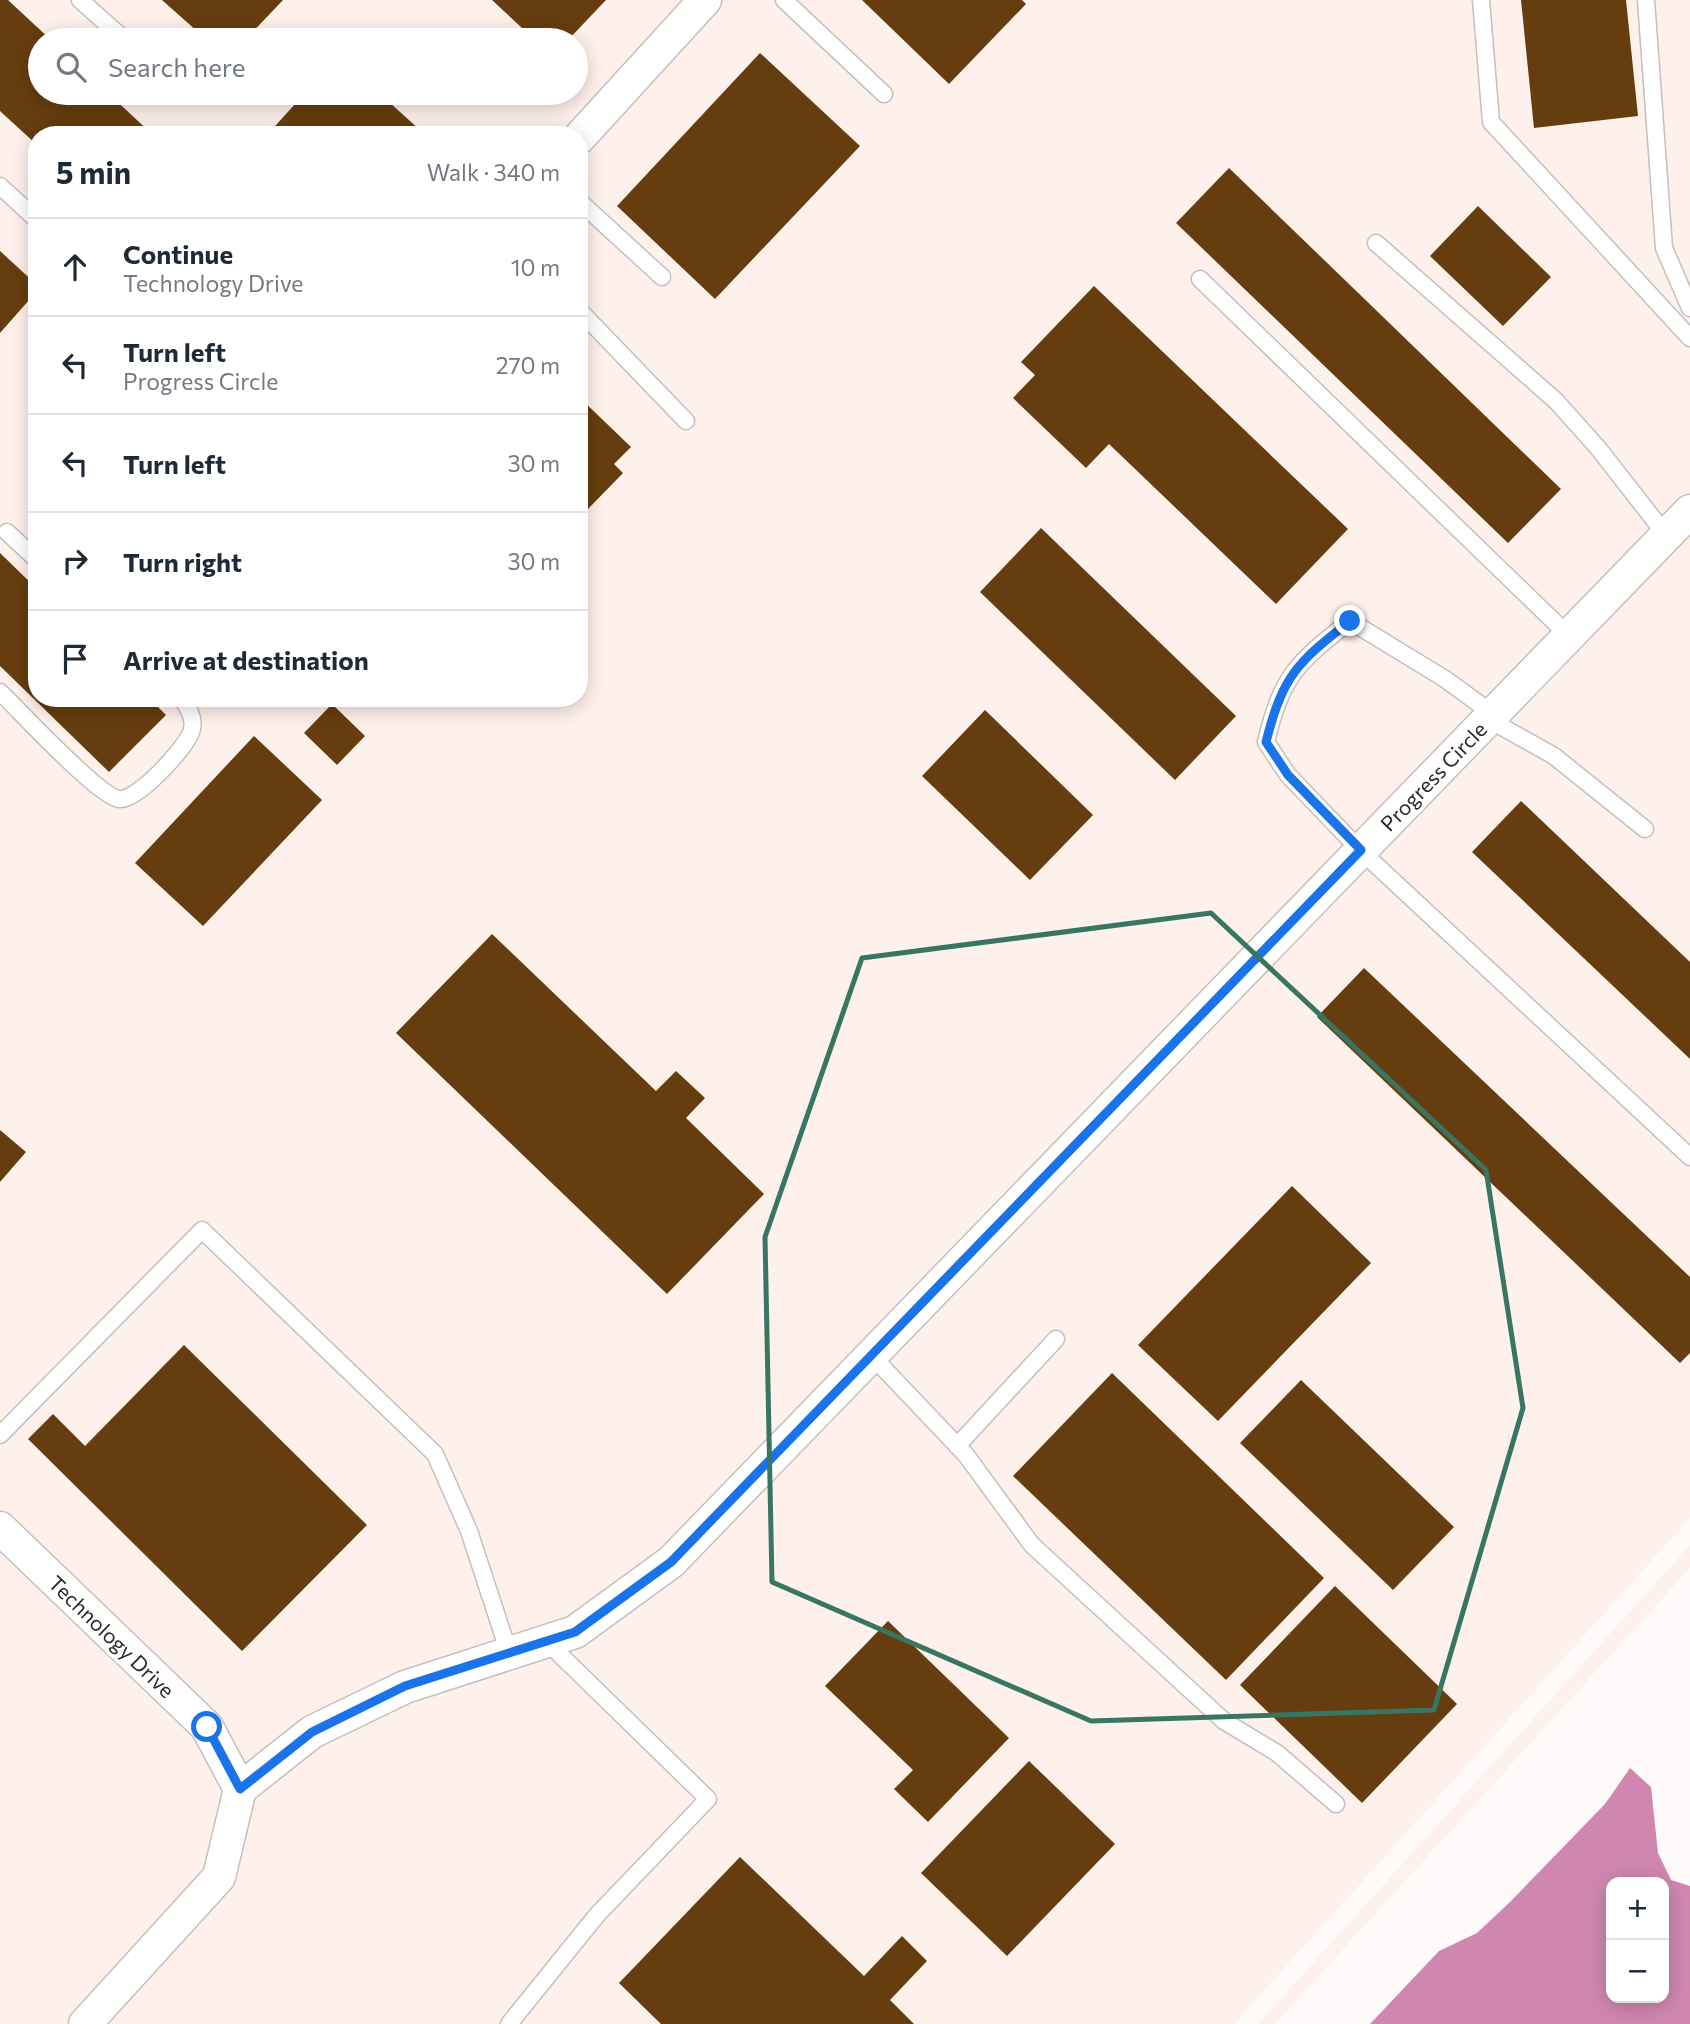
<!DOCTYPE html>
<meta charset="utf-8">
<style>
body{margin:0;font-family:Commissioner,sans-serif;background:#f6f6f7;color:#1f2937}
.controls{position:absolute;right:21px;bottom:21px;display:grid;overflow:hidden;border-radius:14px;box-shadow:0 4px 18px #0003}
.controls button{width:63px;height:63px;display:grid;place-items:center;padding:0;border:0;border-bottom:2px solid #e0e1e3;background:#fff;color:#1f2937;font:35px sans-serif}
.stop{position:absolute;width:21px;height:21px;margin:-16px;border:5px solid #1a73e8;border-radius:50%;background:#fff}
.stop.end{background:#1a73e8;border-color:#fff;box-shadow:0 2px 7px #0008}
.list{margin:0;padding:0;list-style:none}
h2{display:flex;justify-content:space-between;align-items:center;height:91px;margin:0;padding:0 28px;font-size:30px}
h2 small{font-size:23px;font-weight:400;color:#747a83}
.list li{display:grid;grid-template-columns:46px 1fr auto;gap:21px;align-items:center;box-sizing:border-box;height:98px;padding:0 28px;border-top:2px solid #e0e1e3}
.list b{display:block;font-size:26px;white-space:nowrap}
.list p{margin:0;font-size:23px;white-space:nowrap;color:#747a83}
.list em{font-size:23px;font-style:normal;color:#747a83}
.icon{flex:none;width:38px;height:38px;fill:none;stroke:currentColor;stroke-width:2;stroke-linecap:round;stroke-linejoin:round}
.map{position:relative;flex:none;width:1690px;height:2024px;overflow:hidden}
.search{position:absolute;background:#fff;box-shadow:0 4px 18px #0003;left:28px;top:28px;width:560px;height:77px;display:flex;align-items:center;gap:18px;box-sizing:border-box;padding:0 24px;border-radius:38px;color:#747a83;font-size:26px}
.panel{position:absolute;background:#fff;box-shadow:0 4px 18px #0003;left:28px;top:126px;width:560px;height:581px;border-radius:28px}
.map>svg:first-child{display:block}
.built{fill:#fef0eb;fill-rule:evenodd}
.water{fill:#cf87b0;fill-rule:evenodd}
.building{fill:#663d0e}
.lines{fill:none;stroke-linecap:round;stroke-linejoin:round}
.service-casing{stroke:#c5bfbe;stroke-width:19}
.minor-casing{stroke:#c5bfbe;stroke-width:35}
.service{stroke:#fff;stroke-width:16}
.minor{stroke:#fff;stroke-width:32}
.route{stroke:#1a73e8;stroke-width:9}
.marked{fill:none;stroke:#397662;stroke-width:5;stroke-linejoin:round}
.labels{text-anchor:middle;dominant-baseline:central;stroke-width:7;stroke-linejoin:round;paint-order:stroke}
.street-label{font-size:21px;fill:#2c2a29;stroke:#fff}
</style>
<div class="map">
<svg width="1690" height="2024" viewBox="0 0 1690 2024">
<rect width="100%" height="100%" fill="#fefaf9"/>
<g class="built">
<path d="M0 0H1690V1518L1234 2024H0ZM40 40H576V93H40ZM37 135H579V698H37Z"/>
<path d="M1690 1545V1568L1275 2024H1258Z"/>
</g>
<path class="water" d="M1630 1768 1651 1787 1658 1853 1671 1880 1690 1886V2024H1370L1439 1951 1477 1933 1510 1902 1605 1804ZM1611 1882H1664V1998H1611Z"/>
<g class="building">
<path d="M0 0H8L51 40H40V93H108L153 135H37V145L0 111Z"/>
<path d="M162 0H283L245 40H207Z"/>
<path d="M492 0H606L568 40H535Z"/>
<path d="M862 0H1022L1026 4 949 84Z"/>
<path d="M1521 0H1626L1638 116 1534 128Z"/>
<path d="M760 53 860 146 715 299 617 206Z"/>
<path d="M305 93H379L420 130 415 135H267Z"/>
<path d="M1229 168 1561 489 1508 543 1176 223Z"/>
<path d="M1478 206 1551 277 1503 326 1430 256Z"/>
<path d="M0 251 37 285V291L0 333Z"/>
<path d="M1094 286 1348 529 1276 604 1109 444 1086 468 1013 398 1035 375 1021 362Z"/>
<path d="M579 397 631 447 614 464 623 473 588 509 579 501Z"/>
<path d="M1041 528 1236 716 1175 780 980 592Z"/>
<path d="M0 553 37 589V698H149L166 715 109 772 0 666Z"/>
<path d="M332 704 365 736 337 765 304 733Z"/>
<path d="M985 710 1093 815 1030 880 922 776Z"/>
<path d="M254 736 322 800 203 926 135 863Z"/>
<path d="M1521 801 1690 962V1059L1472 852Z"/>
<path d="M492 934 656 1091 676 1071 705 1098 686 1118 764 1194 667 1294 396 1033Z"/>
<path d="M1364 968 1690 1277V1353L1680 1363 1317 1017Z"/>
<path d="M0 1130 26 1152 0 1182Z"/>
<path d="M1292 1186 1371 1263 1218 1421 1138 1345Z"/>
<path d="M184 1345 367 1525 242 1651 28 1439 53 1414 85 1446Z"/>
<path d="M1112 1373 1324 1578 1226 1680 1013 1476Z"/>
<path d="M1301 1380 1454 1527 1393 1590 1240 1443Z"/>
<path d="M1335 1586 1457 1704 1362 1803 1240 1685Z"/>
<path d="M888 1621 1009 1738 928 1822 894 1789 913 1770 825 1686Z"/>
<path d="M1029 1761 1115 1844 1007 1956 921 1873Z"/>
<path d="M740 1857 864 1976 902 1936 927 1961 890 2000 914 2024H661L619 1983Z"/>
</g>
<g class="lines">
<g class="service-casing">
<g id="service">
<path d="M80 0 125 40"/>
<path d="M784 0 884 94"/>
<path d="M1481 0 1491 122 1690 338"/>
<path d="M1646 0 1664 248 1690 308"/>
<path d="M0 186 37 220"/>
<path d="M579 201 662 277"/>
<path d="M1376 243 1556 401 1598 448 1666 535"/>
<path d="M1200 279 1569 636"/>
<path d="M579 310 686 421"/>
<path d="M7 532 37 560"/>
<path d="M0 692C20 711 98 796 119 799 136 802 186 748 191 732 196 720 189 708 181 698"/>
<path d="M1493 714 1445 679 1350 621C1297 663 1282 675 1266 742L1288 775 1361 851 1690 1157"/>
<path d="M1488 719 1554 756 1645 829"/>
<path d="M872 1356 966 1455 1032 1545 1224 1721 1277 1753 1336 1804"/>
<path d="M0 1435 202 1230 435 1454 469 1531 509 1653"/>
<path d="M957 1446 1056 1339"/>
<path d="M509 2024 597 1915 708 1799 546 1641"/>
</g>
</g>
<g class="minor-casing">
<g id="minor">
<path d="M579 138 705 0"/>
<path d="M0 1528 207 1727 240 1789 219 1877 85 2024"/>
<path d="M240 1789 312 1732 405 1687 575 1632 671 1562 1690 511"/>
</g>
</g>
<use href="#service" class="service"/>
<use href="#minor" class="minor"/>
</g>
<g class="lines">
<path class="route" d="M207 1727 240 1789 312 1732 405 1686 575 1632 671 1562 1361 850 1288 775 1266 742C1283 675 1297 663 1350 621"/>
</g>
<path class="marked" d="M1211 913 1486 1170 1523 1408 1434 1710 1091 1721 772 1582 765 1237 862 958Z"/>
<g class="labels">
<g class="street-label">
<text transform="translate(1433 776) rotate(-46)">Progress Circle</text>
<text transform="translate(112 1636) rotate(44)">Technology Drive</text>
</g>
</g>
</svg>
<div class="controls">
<button>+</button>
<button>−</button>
</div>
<div class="stop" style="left:207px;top:1727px"></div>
<div class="stop end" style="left:1350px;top:621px"></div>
<div class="search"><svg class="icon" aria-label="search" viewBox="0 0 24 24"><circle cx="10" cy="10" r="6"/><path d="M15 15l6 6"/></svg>Search here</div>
<section class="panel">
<h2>5 min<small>Walk · 340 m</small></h2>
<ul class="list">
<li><svg class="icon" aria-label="ahead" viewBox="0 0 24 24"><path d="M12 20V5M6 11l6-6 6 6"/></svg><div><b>Continue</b><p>Technology Drive</p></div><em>10 m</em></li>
<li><svg class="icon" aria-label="left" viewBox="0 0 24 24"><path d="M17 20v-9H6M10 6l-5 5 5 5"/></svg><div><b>Turn left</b><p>Progress Circle</p></div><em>270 m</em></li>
<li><svg class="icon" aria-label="left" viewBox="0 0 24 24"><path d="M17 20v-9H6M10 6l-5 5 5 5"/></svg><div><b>Turn left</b></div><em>30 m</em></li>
<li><svg class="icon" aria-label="right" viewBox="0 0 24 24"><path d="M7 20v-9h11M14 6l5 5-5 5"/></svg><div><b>Turn right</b></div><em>30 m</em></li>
<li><svg class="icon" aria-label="arrive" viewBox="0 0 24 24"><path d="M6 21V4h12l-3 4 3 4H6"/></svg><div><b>Arrive at destination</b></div></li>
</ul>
</section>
</div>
